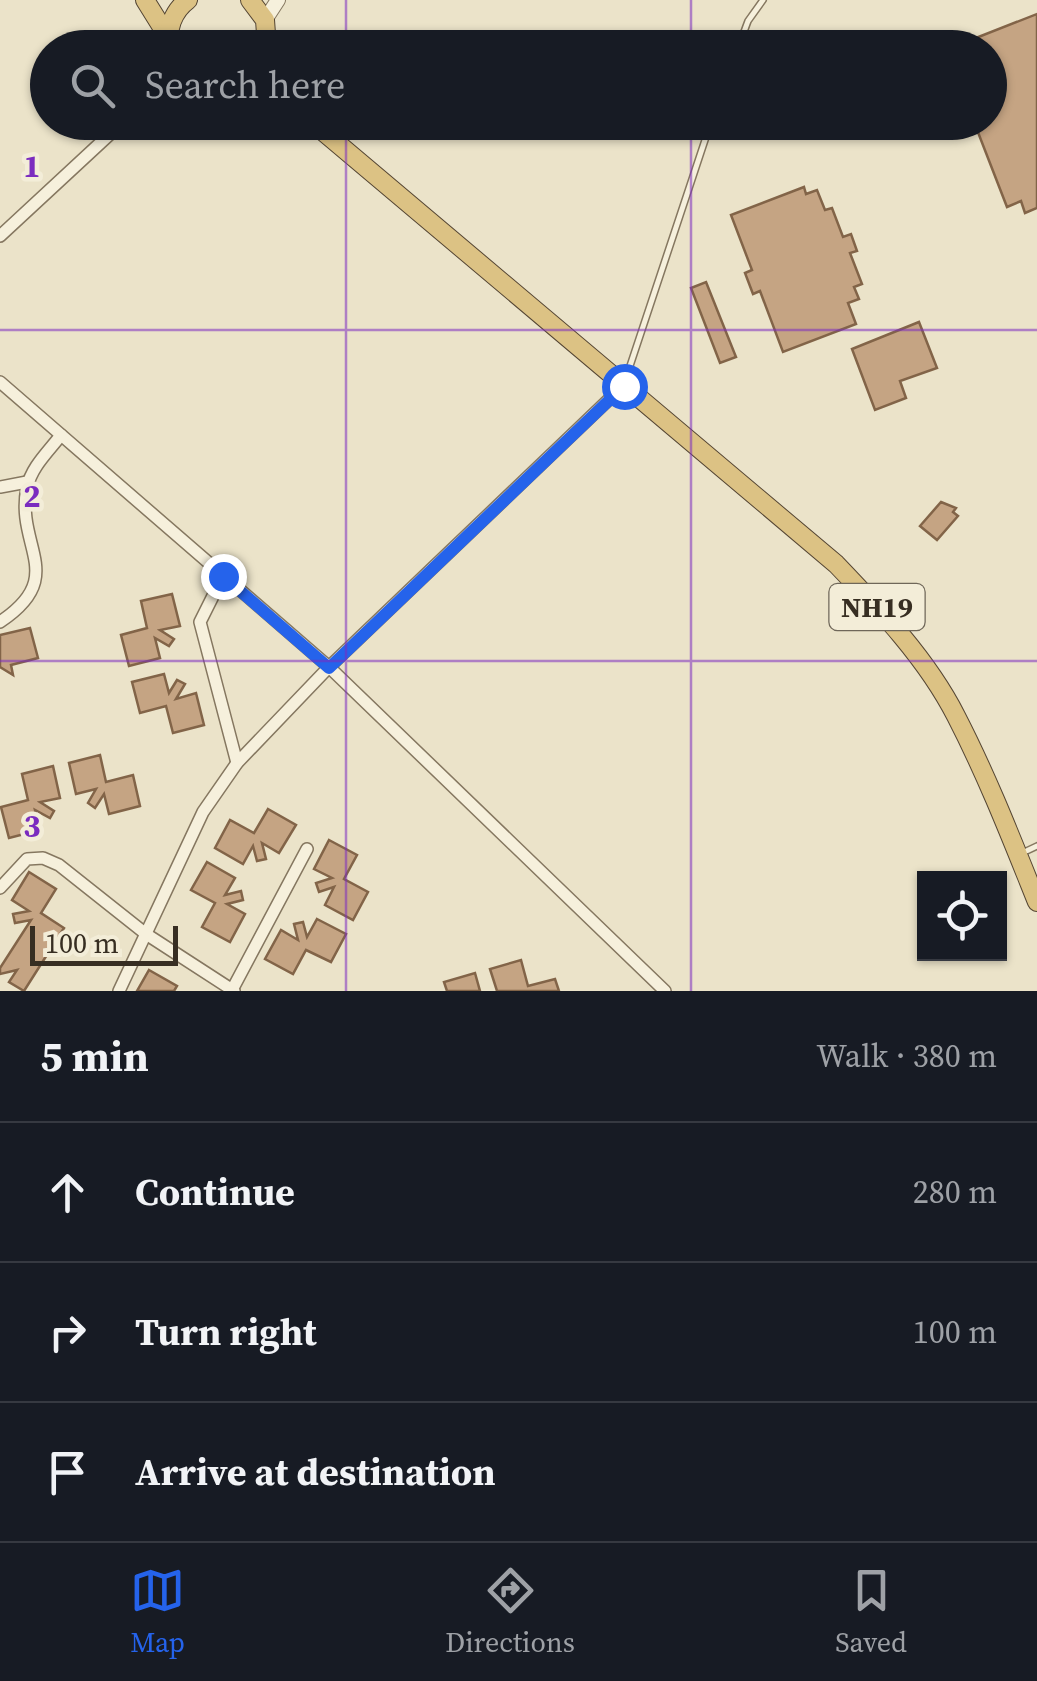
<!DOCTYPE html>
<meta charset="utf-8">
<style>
body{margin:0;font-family:"Source Serif 4",serif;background:#242831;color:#f1f3f6}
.controls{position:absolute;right:30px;bottom:30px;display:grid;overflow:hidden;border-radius:0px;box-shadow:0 2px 8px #0004}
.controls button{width:90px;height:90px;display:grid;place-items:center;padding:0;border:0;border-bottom:2px solid #363941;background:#171b24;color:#f1f3f6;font:50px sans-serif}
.scale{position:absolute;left:30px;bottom:25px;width:148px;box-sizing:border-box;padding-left:10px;border:5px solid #372e22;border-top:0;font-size:28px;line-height:35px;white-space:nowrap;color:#372e22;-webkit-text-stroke:8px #f3edd8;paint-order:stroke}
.stop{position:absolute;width:30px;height:30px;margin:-22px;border:8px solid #2563eb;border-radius:50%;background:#fff}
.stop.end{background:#2563eb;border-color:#fff;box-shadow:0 2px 10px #0008}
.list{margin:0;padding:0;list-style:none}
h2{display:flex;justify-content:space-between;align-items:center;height:130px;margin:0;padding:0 40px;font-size:42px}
h2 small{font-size:32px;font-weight:400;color:#9ea1a6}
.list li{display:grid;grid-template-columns:65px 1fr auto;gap:30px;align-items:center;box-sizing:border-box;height:140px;padding:0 40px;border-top:2px solid #363941}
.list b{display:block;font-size:38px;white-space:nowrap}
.list em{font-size:32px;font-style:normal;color:#9ea1a6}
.icon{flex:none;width:55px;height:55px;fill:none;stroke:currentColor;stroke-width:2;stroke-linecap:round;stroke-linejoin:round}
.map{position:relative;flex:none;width:1037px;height:991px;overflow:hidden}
.search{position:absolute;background:#171b24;box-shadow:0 2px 8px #0004;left:30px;right:30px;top:30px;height:110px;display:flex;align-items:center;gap:25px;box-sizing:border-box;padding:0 35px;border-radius:55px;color:#9ea1a6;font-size:38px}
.sheet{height:550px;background:#171b24}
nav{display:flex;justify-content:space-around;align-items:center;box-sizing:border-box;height:140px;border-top:2px solid #363941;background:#171b24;font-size:28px;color:#9ea1a6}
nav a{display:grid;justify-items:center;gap:5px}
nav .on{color:#2563eb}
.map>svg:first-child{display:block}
.building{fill:#c5a483;stroke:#826448;stroke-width:2.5}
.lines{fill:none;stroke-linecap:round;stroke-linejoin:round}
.service-casing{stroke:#857760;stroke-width:8}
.minor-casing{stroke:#857760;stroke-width:14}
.tertiary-casing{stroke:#857760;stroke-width:16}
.trunk-casing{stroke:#544533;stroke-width:20}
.service{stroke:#f6f0dc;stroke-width:5}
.minor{stroke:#f6f0dc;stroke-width:11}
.tertiary{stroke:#f6f0dc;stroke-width:14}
.trunk{stroke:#dcc284;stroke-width:18}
.route{stroke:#2563eb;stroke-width:12}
.grid{fill:none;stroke:#7b2cbf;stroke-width:2.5;stroke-opacity:0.55}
.labels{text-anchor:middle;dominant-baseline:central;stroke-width:9;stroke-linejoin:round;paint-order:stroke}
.shield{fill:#f3edd8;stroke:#6f6759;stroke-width:2.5}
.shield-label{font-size:28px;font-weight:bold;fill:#372e22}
.grid-label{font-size:32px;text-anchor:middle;font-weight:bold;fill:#7b2cbf;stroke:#f3edd8;stroke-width:9;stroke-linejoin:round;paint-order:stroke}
</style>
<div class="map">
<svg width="1037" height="991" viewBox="0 0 1037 991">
<rect width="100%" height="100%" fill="#ebe3c9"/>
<g class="building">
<path d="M1037 14V208L1025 213 1021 201 1007 207 974 122H990V48L953 47Z"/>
<path d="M804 187 806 194 817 190 825 210 832 208 843 237 851 234 857 251 850 253 862 284 854 287 859 299 848 303 856 324 783 352 760 291 753 294 745 273 752 270 731 215Z"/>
<path d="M706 282 736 357 720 363 691 288Z"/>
<path d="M919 322 937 368 900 381 906 398 875 410 852 349Z"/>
<path d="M941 502 956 508 953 512 958 516 937 540 920 526Z"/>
<path d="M172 594 180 626 160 630 174 639 169 646 155 638 160 658 129 666 121 635 147 628 141 601Z"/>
<path d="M30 628 38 658 11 665 13 675 0 667V635Z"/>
<path d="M164 674 169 693 177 680 185 684 176 699 196 693 204 725 173 733 166 706 140 713 132 682Z"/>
<path d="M100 755 106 782 133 775 140 806 109 814 104 794 95 808 88 803 96 789 76 794 69 763Z"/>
<path d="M53 766 60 798 40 802 54 811 50 818 35 810 40 830 9 838 1 807 28 800 22 774Z"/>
<path d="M268 809 296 825 279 853 262 843 266 859 257 861 253 846 243 864 215 848 230 820 254 833Z"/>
<path d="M329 840 357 855 344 879 368 892 353 920 325 905 334 887 319 892 316 883 332 878 314 869Z"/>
<path d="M207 862 235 878 225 895 241 891 243 900 227 904 245 914 230 942 202 927 215 903 191 890Z"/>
<path d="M29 872 56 889 41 913 64 928 24 991 9 982 17 970 0 974V968L31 920 15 923 13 914 29 911 12 900Z"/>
<path d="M317 919 346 934 331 962 306 950 293 974 265 959 281 930 298 940 294 924 303 922 307 937Z"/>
<path d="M521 960 528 986 555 979 559 991H497L490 969Z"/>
<path d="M149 970 177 986 174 991H137Z"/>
<path d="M475 973 480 991H447L444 982Z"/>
</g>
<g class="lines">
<g class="service-casing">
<g id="service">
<path d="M738 48 748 21 763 0"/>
<path d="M625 381 711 122"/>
<path d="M1020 854 1037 846"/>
</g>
</g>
<g class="minor-casing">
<g id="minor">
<path d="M0 236 123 122"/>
<path d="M0 382 329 667 665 991"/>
<path d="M0 487 27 482"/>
<path d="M223 576 200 622 237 763"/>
<path d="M0 622C69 576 15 547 27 488 31 467 49 451 61 435"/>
<path d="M0 888 27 859 43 858 59 865 146 934 234 991"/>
<path d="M232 990 307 849"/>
<path d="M119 991 203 812 237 763 329 667 623 386"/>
</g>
</g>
<g class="tertiary-casing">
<path id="tertiary" d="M265 20 278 0"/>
</g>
<g class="trunk-casing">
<g id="trunk">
<path d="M145 0 168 37"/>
<path d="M250 0 265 20 267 48"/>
<path d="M170 48C166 30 173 11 188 0"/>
<path d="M312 122 836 564C880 610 927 659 956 716 987 776 1012 840 1037 902"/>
</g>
</g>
<use href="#service" class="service"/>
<use href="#minor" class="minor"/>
<use href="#tertiary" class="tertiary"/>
<use href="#trunk" class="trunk"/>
</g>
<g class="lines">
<path class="route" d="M223 576 329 668 624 386"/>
</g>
<path class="grid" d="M346 0V48M691 0V48M346 122V991M691 122V991M0 330H1037M0 661H1037"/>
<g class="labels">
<rect class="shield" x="829.5" y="584" width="95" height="46" rx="8"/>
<g class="shield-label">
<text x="877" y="607">NH19</text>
</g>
</g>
<g class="grid-label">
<text x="32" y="177">1</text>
<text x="32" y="507">2</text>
<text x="32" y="837">3</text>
</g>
</svg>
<div class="controls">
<button><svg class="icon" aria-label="locate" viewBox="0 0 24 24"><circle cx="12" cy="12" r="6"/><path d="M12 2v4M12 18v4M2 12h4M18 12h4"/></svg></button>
</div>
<div class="scale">100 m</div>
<div class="stop" style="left:624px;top:386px"></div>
<div class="stop end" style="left:223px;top:576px"></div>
<div class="search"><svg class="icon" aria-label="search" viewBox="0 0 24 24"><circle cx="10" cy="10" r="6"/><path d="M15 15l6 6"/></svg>Search here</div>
</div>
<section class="sheet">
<h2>5 min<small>Walk · 380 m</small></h2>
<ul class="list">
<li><svg class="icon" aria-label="ahead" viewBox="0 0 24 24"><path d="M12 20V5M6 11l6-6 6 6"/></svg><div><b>Continue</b></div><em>280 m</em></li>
<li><svg class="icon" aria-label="right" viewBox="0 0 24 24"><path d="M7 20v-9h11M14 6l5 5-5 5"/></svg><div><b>Turn right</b></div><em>100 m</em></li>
<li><svg class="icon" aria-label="arrive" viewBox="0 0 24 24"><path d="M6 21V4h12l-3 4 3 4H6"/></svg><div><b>Arrive at destination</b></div></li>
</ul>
</section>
<nav>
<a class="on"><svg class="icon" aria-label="map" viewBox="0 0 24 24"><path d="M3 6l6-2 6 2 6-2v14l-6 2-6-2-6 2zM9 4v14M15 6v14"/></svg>Map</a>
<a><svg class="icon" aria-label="directions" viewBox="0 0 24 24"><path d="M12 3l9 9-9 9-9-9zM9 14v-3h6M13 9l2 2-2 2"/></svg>Directions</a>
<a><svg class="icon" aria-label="saved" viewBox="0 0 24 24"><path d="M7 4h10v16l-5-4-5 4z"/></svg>Saved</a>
</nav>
